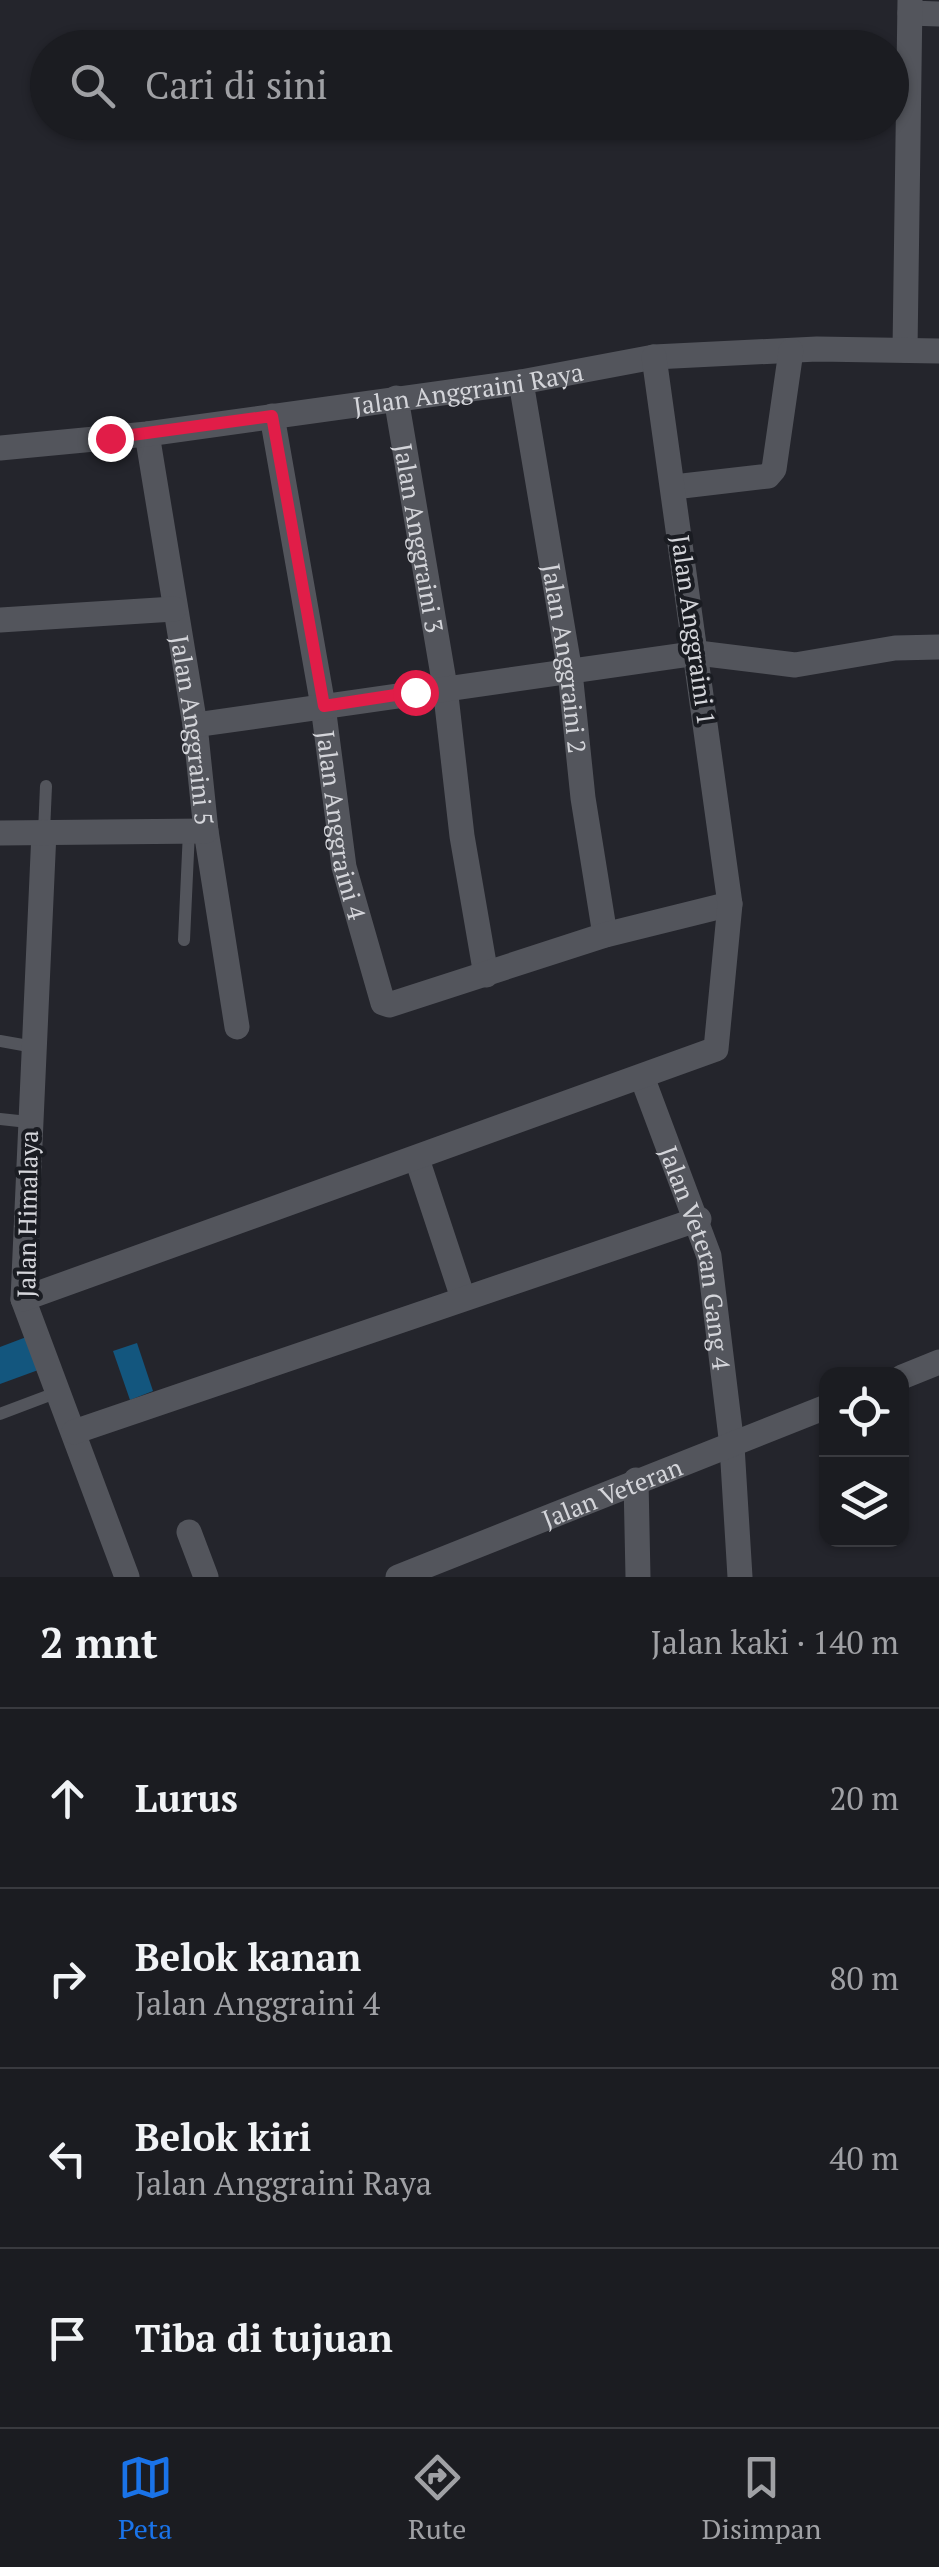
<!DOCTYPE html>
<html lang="id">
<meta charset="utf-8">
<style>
body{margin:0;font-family:"PT Serif",serif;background:#24252a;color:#f1f3f6}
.controls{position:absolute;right:30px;bottom:30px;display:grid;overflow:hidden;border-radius:20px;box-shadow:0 2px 8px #0004}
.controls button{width:90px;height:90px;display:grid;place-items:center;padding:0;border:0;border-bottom:2px solid #393a3f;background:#1b1c21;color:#f1f3f6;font:50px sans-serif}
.stop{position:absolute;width:30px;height:30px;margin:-22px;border:8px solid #e11d48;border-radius:50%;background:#fff}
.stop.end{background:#e11d48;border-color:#fff;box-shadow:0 2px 10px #0008}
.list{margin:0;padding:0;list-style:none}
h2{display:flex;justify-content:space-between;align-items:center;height:130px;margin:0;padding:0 40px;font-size:42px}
h2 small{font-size:32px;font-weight:400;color:#a0a1a5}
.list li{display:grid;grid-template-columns:65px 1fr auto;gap:30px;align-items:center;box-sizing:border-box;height:180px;padding:0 40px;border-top:2px solid #393a3f}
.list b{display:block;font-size:38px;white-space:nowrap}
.list p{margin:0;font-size:32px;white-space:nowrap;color:#a0a1a5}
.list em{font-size:32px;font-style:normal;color:#a0a1a5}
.icon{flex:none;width:55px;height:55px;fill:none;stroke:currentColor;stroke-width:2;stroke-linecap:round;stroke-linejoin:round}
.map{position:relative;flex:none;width:939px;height:1577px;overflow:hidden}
.search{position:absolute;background:#1b1c21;box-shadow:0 2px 8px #0004;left:30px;right:30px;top:30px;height:110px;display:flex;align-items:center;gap:25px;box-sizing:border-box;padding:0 35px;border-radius:55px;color:#a0a1a5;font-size:38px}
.sheet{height:850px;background:#1b1c21}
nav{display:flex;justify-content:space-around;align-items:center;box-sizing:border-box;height:140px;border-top:2px solid #393a3f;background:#1b1c21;font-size:28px;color:#a0a1a5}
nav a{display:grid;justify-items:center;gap:5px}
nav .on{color:#1a73e8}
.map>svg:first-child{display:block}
.building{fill:#13567e}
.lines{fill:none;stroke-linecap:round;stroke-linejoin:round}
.lane{stroke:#53555c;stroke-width:12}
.street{stroke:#53555c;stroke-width:25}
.secondary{stroke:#53555c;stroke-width:25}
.route{stroke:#e11d48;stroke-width:12}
.labels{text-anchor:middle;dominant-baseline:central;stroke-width:8;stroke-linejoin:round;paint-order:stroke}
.street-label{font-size:25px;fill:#d4d5da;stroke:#1a1c22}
</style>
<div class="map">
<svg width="939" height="1577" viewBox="0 0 939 1577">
<rect width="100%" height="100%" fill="#24252c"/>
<g class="building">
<path d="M29 1336 41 1369 0 1384V1347Z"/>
<path d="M137 1343 153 1391 130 1400 113 1351Z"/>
</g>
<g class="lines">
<g class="lane">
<path d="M44 832 46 786"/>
<path d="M184 940 189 831"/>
<path d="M0 1041 34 1047"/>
<path d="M0 1119 28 1122"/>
<path d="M0 1414 58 1392"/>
</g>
<g class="street">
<path d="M910 13 939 14"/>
<path d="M905 350 910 0"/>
<path id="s1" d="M521 382 570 672 583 798 605 935"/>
<path id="s2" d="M396 398 445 687 462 836 486 975"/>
<path id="s3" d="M272 416 323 706 344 867 383 1003 389 1005 605 935 730 904"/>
<path id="s4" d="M147 434 195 725 206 831 237 1027"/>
<path id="s5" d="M0 448 147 434 521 382 654 357 817 349 939 351"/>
<path d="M674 487 768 476 774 469 791 351"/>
<path d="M0 620 174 609"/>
<path d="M195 725 698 653 795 665 895 648 939 647"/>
<path d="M44 832 23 1299 127 1577"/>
<path d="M0 833 206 831"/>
<path id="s6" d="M642 1077 709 1256 732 1446 740 1577"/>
<path d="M417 1159 463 1298"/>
<path d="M23 1299 716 1049 730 904 654 357"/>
<path d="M74 1432 699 1219"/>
<path d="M636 1480 638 1577"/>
<path d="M189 1532 206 1577"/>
</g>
<g class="secondary">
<path d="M902 1377 939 1362"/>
<path id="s7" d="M398 1577 826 1407"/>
</g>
</g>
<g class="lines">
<path class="route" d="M110 438 272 416 324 706 415 692"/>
</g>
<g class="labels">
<g class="street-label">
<text stroke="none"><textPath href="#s5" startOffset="472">Jalan Anggraini Raya</textPath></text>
<text stroke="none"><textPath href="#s2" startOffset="142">Jalan Anggraini 3</textPath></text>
<text transform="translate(694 630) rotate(82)">Jalan Anggraini 1</text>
<text stroke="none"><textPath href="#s1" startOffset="280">Jalan Anggraini 2</textPath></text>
<text stroke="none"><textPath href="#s4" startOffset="300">Jalan Anggraini 5</textPath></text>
<text stroke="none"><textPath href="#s3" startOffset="415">Jalan Anggraini 4</textPath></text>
<text transform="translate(27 1214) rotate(-89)">Jalan Himalaya</text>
<text stroke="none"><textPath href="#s6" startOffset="190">Jalan Veteran Gang 4</textPath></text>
<text stroke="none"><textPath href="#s7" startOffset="230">Jalan Veteran</textPath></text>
</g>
</g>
</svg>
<div class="controls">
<button><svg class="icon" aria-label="locate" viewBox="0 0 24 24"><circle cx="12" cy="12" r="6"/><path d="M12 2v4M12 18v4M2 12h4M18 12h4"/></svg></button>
<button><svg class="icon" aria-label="layers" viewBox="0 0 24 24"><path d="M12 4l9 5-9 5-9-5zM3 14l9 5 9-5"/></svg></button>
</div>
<div class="stop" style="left:415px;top:692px"></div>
<div class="stop end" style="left:110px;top:438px"></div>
<div class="search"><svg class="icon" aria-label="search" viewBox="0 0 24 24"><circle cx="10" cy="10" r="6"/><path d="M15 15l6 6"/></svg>Cari di sini</div>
</div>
<section class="sheet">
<h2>2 mnt<small>Jalan kaki · 140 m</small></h2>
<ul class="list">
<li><svg class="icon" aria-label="ahead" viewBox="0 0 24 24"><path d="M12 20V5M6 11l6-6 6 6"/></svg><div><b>Lurus</b></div><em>20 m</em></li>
<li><svg class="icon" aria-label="right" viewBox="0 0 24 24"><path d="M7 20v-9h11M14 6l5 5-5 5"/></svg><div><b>Belok kanan</b><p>Jalan Anggraini 4</p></div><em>80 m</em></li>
<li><svg class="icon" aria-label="left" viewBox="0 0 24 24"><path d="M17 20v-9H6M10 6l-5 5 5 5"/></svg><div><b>Belok kiri</b><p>Jalan Anggraini Raya</p></div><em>40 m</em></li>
<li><svg class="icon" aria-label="arrive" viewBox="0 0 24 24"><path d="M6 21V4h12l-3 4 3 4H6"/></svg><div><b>Tiba di tujuan</b></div></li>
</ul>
</section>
<nav>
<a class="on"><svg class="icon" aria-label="map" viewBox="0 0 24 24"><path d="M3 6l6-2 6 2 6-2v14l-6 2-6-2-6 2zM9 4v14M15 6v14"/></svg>Peta</a>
<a><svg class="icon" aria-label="directions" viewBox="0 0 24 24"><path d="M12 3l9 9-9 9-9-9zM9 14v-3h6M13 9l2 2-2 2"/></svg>Rute</a>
<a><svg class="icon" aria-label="saved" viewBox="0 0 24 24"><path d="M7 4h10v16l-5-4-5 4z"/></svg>Disimpan</a>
</nav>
